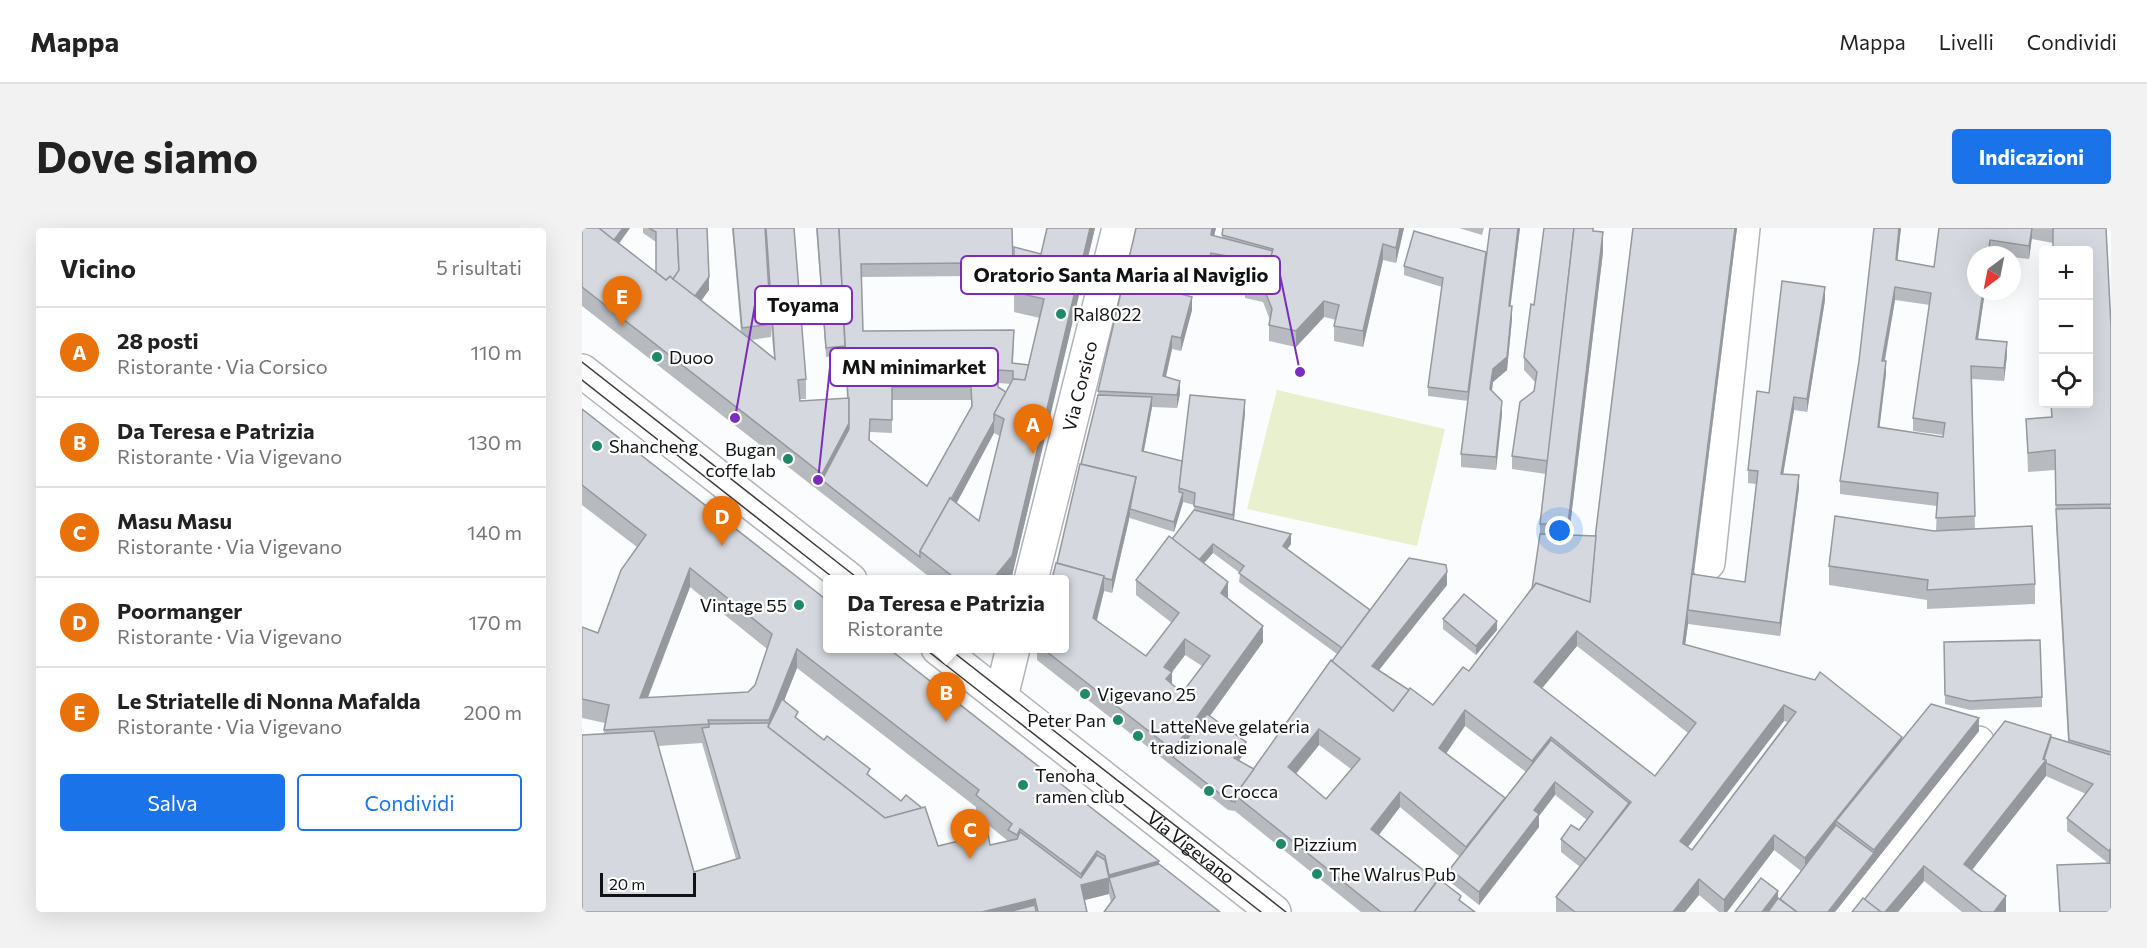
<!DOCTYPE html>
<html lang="it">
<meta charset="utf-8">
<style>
body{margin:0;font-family:Commissioner,sans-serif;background:#f2f2f2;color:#222}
.controls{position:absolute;right:18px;top:18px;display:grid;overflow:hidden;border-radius:6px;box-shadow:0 6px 24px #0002}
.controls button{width:54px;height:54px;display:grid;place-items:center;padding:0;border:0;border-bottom:2px solid #e0e0e0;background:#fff;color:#222;font:30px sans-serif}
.compass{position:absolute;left:1385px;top:18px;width:54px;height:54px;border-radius:50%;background:#fff;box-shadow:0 6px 24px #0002;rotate:212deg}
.scale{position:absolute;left:18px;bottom:15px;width:96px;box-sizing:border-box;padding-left:6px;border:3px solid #101214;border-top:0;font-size:16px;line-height:21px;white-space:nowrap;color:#101214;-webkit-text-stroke:4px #fff;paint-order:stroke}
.you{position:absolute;left:978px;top:303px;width:21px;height:21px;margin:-15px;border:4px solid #fff;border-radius:50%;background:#1a73e8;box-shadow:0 0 0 9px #1a73e833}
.badge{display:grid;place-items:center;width:39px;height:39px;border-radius:50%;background:#1a73e8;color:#fff;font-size:20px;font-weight:700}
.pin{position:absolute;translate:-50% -50px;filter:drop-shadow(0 2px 3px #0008)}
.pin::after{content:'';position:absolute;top:32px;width:21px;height:18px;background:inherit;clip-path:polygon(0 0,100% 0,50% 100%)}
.popup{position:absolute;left:241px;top:347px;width:246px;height:78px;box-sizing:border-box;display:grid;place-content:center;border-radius:6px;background:#fff;filter:drop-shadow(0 2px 4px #0005);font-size:20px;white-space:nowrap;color:#767676}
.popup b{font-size:22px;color:#222}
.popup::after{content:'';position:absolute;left:50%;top:100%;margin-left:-12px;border:12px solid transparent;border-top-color:#fff}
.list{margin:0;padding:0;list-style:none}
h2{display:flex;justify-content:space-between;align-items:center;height:78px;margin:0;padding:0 24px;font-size:26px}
h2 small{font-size:20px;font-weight:400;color:#767676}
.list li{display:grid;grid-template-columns:39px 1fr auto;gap:18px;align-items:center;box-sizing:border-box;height:90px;padding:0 24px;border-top:2px solid #e0e0e0}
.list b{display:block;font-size:22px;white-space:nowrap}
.list p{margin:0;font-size:20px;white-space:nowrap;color:#767676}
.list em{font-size:20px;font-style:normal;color:#767676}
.actions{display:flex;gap:12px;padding:18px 24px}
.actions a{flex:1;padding:14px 0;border:2px solid #1a73e8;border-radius:6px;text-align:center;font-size:21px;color:#1a73e8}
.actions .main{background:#1a73e8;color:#fff}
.icon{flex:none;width:33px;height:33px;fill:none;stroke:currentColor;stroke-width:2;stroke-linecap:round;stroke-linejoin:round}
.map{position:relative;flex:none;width:1529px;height:684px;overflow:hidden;border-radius:6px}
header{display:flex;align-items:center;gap:36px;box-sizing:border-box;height:84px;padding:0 30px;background:#fff;border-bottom:2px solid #e0e0e0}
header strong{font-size:28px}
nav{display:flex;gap:33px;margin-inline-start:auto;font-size:21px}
.intro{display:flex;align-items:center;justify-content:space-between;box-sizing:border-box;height:144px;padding:0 36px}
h1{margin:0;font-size:42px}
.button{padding:15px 27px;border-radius:6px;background:#1a73e8;color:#fff;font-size:21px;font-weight:700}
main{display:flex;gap:36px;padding:0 36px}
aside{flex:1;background:#fff;border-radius:6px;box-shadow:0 6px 24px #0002}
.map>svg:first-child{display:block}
.green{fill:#e9f0ce}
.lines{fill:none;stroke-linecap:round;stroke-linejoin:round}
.minor-casing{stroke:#b0b3b9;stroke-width:36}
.minor{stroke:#fff;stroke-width:33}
.tram{stroke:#3a3c3e;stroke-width:1.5}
.wall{fill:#b7bbc0;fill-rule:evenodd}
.shaded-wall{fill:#95989c}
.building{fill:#d5d9df;stroke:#95989c;stroke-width:1.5;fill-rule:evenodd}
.poi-dot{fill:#1f8a67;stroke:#fff;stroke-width:2}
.labels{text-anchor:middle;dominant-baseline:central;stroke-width:4.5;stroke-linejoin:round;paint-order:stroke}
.poi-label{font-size:18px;fill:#101214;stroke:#fff;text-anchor:start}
.street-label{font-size:18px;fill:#101214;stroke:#fff}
.leader{fill:none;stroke:#7b2cbf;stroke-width:2}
.callout-dot{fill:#7b2cbf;stroke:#fff;stroke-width:2}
.callout{fill:#fff;stroke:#7b2cbf;stroke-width:2}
.callout-label{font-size:20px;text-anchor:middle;font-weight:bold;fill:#101214}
</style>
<header>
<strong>Mappa</strong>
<nav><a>Mappa</a><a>Livelli</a><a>Condividi</a></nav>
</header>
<div class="intro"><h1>Dove siamo</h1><a class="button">Indicazioni</a></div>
<main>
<aside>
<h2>Vicino<small>5 risultati</small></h2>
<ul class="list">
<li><span class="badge" style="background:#e8710a">A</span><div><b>28 posti</b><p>Ristorante · Via Corsico</p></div><em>110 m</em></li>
<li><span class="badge" style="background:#e8710a">B</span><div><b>Da Teresa e Patrizia</b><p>Ristorante · Via Vigevano</p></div><em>130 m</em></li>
<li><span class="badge" style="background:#e8710a">C</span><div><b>Masu Masu</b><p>Ristorante · Via Vigevano</p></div><em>140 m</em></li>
<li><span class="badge" style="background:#e8710a">D</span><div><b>Poormanger</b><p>Ristorante · Via Vigevano</p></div><em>170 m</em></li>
<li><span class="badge" style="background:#e8710a">E</span><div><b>Le Striatelle di Nonna Mafalda</b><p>Ristorante · Via Vigevano</p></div><em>200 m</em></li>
</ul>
<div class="actions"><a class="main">Salva</a><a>Condividi</a></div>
</aside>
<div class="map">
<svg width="1529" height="684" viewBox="0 0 1529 684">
<rect width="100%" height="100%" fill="#fafcfe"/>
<path class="green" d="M695 162 863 201 835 318 665 281Z"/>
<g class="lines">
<g class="minor-casing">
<g id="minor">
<path d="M0 143 268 352"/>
<path d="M1126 335 1161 0"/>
<path id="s1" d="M449 352 537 0"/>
<path id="s2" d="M356 420 692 684"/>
<path d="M419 469 431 420"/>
<path d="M1268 684 1396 515"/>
</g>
</g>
<use href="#minor" class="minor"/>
<g class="tram">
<path d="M0 134 278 352"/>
<path d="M0 152 254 352"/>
<path d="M342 420 679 684"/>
<path d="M366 420 704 684"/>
</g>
</g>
<g class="wall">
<path d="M0 0H48L37 16 74 44V14L61 5V0H125L127 62 119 73 159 104 150 0H212L224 151V171H218V173L265 170 263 120V127L244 129 234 0H430L431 48 408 49V53L390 52V48L279 49 281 103 432 115 431 135 447 137 458 90 432 84V19L459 26 513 0 430 348 427 351H350L0 78ZM189 99 192 130 169 112 189 109ZM416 155 429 156 424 164 416 159ZM310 172H389V179L345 258 288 213V204L310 205ZM412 205 418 208 397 293 374 275Z"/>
<path d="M554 0H634L632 8 640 10 641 0H822L814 35 801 32 781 119 752 113V98L754 92 742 89 714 119 687 113V97L688 92 681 74 663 70V57L665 45 629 38 624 54 606 50 602 67 610 82 599 123 590 121 584 149 598 166 595 180 570 179 562 223 600 233 663 185 652 292 709 316 705 321 788 382 865 357 796 442 851 477 887 443 950 361 958 306V296L964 246 930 241V228L952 163 954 155 942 142V129L952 77 1014 3 1021 24 987 307 1014 308 1051 0H1155L1112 346 1163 354 1174 256 1166 255V242L1187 165 1243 72 1225 184 1212 182 1201 246 1217 260 1198 408 1106 396 1103 417 1320 512 1397 503 1253 684H1153L1196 670 1198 671 1219 643 1192 622 1145 684H1137L1117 667 1103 684H974V669L998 639 979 624V611L997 602 1005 592 973 567 957 588V599L897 677 868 654V641L878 629 818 579 797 607 893 684H779L653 583 646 582 455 432V420H483L475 335 516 167V163ZM601 274 612 277V282L590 311 554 352V367L590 395 564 428 515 393 522 363 530 365 548 287V290L592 304ZM631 325 658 345 657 354 755 426 672 541 657 532 664 523 628 488 681 414 646 371V370L622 335ZM995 418 1106 505 1073 548 960 460ZM603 427 620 438 600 465 590 456V444ZM1202 493 1205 494 1110 622 1106 619ZM883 498 944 544 923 571 864 525ZM737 517 769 541 744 571 714 546Z"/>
<path d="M877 0H902L900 7Z"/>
<path d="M938 0 928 78 930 91 925 142 911 154 910 163 920 186 914 242 879 239V226L886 173 846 168V159L860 59 822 47V38L904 28Z"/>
<path d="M1292 0H1319L1315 32 1352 39 1357 0H1524L1529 99V633L1528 635 1529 684H1477L1475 637 1526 635 1485 603V590L1504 566 1464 548 1390 642 1424 684H1380L1342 653 1316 684H1270L1282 672 1469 509 1486 514 1474 297 1473 242 1446 244 1444 191 1469 189V176H1506L1471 15 1450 11V9L1447 31 1430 29V27L1408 26V27H1394L1403 63 1396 111 1425 127 1422 153 1390 151 1393 301 1453 356V376L1345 381V372L1247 357V338L1354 303 1355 278 1258 266V253L1277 133ZM1313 72 1348 77 1331 190V203L1361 207V209L1297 199 1304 146 1303 133Z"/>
<path d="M0 181 577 633 529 674 527 666 502 672 505 684H0L23 495 0 490V399L16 405 55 319 0 277ZM108 359 185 421 173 457 166 464 66 470ZM215 440 394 579V587L426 613 408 617 356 618 288 548 216 492 202 473ZM120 515 154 631 112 644 76 518Z"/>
<path d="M861 391 915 402 894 427 861 401Z"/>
<path d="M1362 414 1460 469V479L1388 482 1363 476Z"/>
</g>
<g class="shaded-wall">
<path d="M41 0H48L28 27V18Z"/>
<path d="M508 0H513L430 348 427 351H411Z"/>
<path d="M630 0H634L629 20V7Z"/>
<path d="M818 0H822L814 35V20Z"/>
<path d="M936 0H938L927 91V78Z"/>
<path d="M1153 0H1155L1107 383 1106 382Z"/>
<path d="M1317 0H1319L1314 45V32Z"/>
<path d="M1450 0V9L1447 31V18Z"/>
<path d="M1021 4V24L986 315V296Z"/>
<path d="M801 16V32L781 119V103Z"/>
<path d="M629 25V38L624 54V41Z"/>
<path d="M606 37V50L599 79V66Z"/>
<path d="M127 49V62L110 85V72Z"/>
<path d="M1243 59V72L1225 184V171Z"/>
<path d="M1313 59V72L1300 146V133Z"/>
<path d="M1401 63H1403L1394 124V111Z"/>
<path d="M610 69V82L599 123V110Z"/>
<path d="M742 73V89L714 119V103Z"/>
<path d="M930 78V91L925 142 911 154 908 174V161L911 141Z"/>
<path d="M590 108V121L581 161V148Z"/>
<path d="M1425 114V127L1422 153V140Z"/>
<path d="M1304 133V146L1296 212V199Z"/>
<path d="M598 153V166L595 180V167Z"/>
<path d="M570 169V179L560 232V223Z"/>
<path d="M1212 169V182L1199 259V246Z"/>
<path d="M663 172V185L651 300V287Z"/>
<path d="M920 173V186L914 242V229Z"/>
<path d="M412 193V205L346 329 341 325Z"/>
<path d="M267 195V214L240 252V246Z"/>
<path d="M1217 247V260L1198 408V395Z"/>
<path d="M554 249V262L548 281V287L530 365V352Z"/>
<path d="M601 265V274L592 304V294Z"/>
<path d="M709 306V316L701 327V318Z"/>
<path d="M631 316V325L613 345V336Z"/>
<path d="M108 340V359L58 489V470Z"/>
<path d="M865 344V357L790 451V438Z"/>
<path d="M522 348V363L511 406V390Z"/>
<path d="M646 354V370L639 381V365Z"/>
<path d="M1106 382V396L1101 432V416Z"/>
<path d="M915 393V402L894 427V418Z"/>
<path d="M681 398V414L596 532 591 529V522Z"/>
<path d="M995 403V418L952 470V454Z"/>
<path d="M603 411V427L590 444V460L584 467 582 439Z"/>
<path d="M215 421V440L189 505 187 503V492Z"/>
<path d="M1202 477V493L1098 629V613Z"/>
<path d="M883 482V498L857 536V520Z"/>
<path d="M1397 490V503L1253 684H1246L1292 625V622Z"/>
<path d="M737 501V517L706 555V539Z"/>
<path d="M1469 507V522L1464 535V548L1382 652V636L1461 531Z"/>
<path d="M969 509V525L950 549V533Z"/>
<path d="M1320 509V525L1254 593V606L1223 646V630Z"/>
<path d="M664 514V523L652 539V530Z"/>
<path d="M973 554V567L957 588V599L897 677V664L952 582Z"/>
<path d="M818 564V579L789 617V601Z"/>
<path d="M1192 607V622L1145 684H1142V672Z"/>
<path d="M1529 620V633L1527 636V623Z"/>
<path d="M515 623V643L527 650V647L577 633V652L527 650V666L499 673V646Z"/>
<path d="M1342 638V653L1316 684H1303Z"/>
<path d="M1117 651V667L1103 684H1091Z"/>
<path d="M1196 663V683L1195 684H1180Z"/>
<path d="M1424 668V684H1412Z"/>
<path d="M453 671V684H400Z"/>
</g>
<g class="building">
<path d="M0 0H17L84 52 88 48 193 131 184 0H212L224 151 216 152 218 173 267 170V195L240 246 0 59Z"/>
<path d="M17 0H41L32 12Z"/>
<path d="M67 0H95L97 43 91 51 88 48 84 52 74 44V4Z"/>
<path d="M95 0H125L127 49 113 68 91 51 97 42Z"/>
<path d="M151 0H183L189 96 160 100Z"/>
<path d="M235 0H257L263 118 244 120Z"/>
<path d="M257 0H430L431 35 408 36V40L390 39V35L279 36 281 103 432 102 430 135 447 137 443 152 431 151V143L416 142V159L424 164 412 186V193L369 271 368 270 338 323V329L240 252 267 201V170H266ZM310 159H389L390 178 345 258 287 212 288 191 310 192Z"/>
<path d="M465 0H508L430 328 411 351H374L338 323 368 270 397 293 422 191 412 186 431 151 443 152 462 71 432 64V19L459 26Z"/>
<path d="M554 0H630L629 7 691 23 681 61 663 57 667 32 629 25 624 41 606 37 599 66 610 69 599 110 590 108 581 148 598 153 595 167 516 163Z"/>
<path d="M641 0H818L814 20 801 16 781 103 752 98 757 77 742 73 714 103 687 97 690 81 681 58 691 21 640 7Z"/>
<path d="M908 0H936L927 78H930L925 129 911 141 908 161 920 173 914 229 879 226Z"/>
<path d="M962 0H992L966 233 930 228 938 174 952 163 955 144 942 129 949 76 952 77Z"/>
<path d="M992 0H1011V3L1021 4 986 296H958Z"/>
<path d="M1051 0H1153L1101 416 1233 452 1238 444 1320 509 1223 630 1192 607 1142 672 1117 651 1091 684H993L974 669 1049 574 969 509 950 533 883 482 857 520 923 570 884 619 818 564 789 601 855 653 832 684H799L653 567 749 432 811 483 828 460 851 477 881 439 887 443 954 355 1008 374 1014 302ZM995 403 1114 495 1073 548 952 454ZM1202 477 1214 484 1110 622 1098 613ZM737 501 778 531 744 571 706 539Z"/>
<path d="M1292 0H1317L1314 32 1352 39 1357 0H1450L1447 18 1408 12 1406 27H1394V63H1401L1394 111 1425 114 1422 140 1389 138 1393 288 1354 290 1356 265 1258 253 1277 133ZM1313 59 1349 65 1331 190 1363 195 1361 209 1296 199 1304 133H1300Z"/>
<path d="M1471 0H1524L1529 99V276L1474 277 1473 222 1446 225 1444 191 1470 189 1469 176H1506V22H1464V20L1471 19Z"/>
<path d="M832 3 904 24 886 164 846 159 861 50 822 38Z"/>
<path d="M1200 53 1243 59 1225 171 1212 169 1199 246 1217 247 1198 395 1106 382 1110 346 1163 354 1176 243 1166 242 1175 163 1187 165Z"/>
<path d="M516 167 570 169 560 223 600 233 597 264 601 265 592 294 548 281 554 249 499 236Z"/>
<path d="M608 167 663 172 651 287 612 278 613 265 597 260Z"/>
<path d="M0 181 246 373V420H306L577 633 527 647 523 628 515 623 499 646 438 601 435 607 426 602 430 596 394 567 397 562 215 421 187 492H126L127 496 22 502 27 477 0 471V399L16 405 39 342 64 307 0 257ZM108 340 190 406 173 457 166 464 58 470Z"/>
<path d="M498 236 554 249 530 352 522 350V348L475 335Z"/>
<path d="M1529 280V524L1487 512 1474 281Z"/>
<path d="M612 282 709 306 701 318 788 382 760 420 657 345 662 338 631 316 617 332 590 311Z"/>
<path d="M1253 288 1352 303 1450 298 1453 356 1345 362 1346 352 1247 338Z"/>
<path d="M958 306 1014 308 1008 374 954 355 950 361Z"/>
<path d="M587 308 646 354 639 365 681 398 591 522 460 420H483V351H470L474 335 522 348 511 390 564 428 597 385 554 352ZM603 411 628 428 600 465 584 451 590 444 582 439Z"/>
<path d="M827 330 864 337 865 344 790 438 827 462 811 483 750 433Z"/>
<path d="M882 366 915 393 894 418 861 391Z"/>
<path d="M1458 412 1460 469 1388 473 1363 467 1362 414Z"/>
<path d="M200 471 216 484 213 489 242 512 245 508 288 541 285 546 319 573 324 567 340 580 303 590 186 499Z"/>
<path d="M1349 476 1397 490 1292 622 1254 593Z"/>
<path d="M625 486 664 514 652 530 672 541 653 567V574L646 572 591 529Z"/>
<path d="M1423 493 1469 507 1461 531 1464 532 1382 636 1424 668 1412 684H1400L1342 638 1303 684H1299L1282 672Z"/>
<path d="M187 495 186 499 303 590 343 579 356 618 406 606 408 617 435 611 438 604 499 650 515 627 523 632 527 650 499 657 505 684H456L453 671 400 684H0V507L72 503 112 644 158 630 120 500 127 499V496Z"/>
<path d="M1469 509 1529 527V620L1527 623 1485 590 1511 556 1464 535V532L1462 531Z"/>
<path d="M969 512 1047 575 1004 631 979 611 989 597 997 602 1011 584 973 554 952 582 957 586 897 664 868 641Z"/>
<path d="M1254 597 1292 625 1246 684H1215L1198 671Z"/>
<path d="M1529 635V684H1478L1475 637Z"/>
<path d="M577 636 638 684H522L533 669 527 650Z"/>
<path d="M1179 650 1196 663 1180 684H1153Z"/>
<path d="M857 651 879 668 877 672 893 684H832Z"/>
<path d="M1196 670 1215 684H1186Z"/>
<path d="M1281 670 1299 684H1270Z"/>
<path d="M453 677 454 684H426Z"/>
</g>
<g class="poi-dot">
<circle cx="479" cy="86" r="6"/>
<circle cx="75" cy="129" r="6"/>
<circle cx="15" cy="218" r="6"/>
<circle cx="206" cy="231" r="6"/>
<circle cx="217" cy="377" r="6"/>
<circle cx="503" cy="466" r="6"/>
<circle cx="536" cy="492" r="6"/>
<circle cx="556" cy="508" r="6"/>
<circle cx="441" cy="557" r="6"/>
<circle cx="627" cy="563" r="6"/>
<circle cx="699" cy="616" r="6"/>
<circle cx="735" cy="646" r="6"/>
</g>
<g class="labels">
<g class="poi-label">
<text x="491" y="86">Ral8022</text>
<text x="87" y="129">Duoo</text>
<text x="27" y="218">Shancheng</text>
<text x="194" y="221" text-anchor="end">Bugan<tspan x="194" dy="21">coffe lab</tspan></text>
<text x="205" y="377" text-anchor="end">Vintage 55</text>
<text x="515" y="466">Vigevano 25</text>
<text x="524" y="492" text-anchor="end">Peter Pan</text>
<text x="568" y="498">LatteNeve gelateria<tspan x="568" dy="21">tradizionale</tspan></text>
<text x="453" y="547">Tenoha<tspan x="453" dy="21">ramen club</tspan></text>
<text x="639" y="563">Crocca</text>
<text x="711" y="616">Pizzium</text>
<text x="747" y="646">The Walrus Pub</text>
</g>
<g class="street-label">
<text stroke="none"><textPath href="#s1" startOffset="200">Via Corsico</textPath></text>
<text stroke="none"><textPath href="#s2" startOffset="322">Via Vigevano</textPath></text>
</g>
</g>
<path class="leader" d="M718 144L698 47M153 190L173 77M236 252L248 139"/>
<g class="callout-dot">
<circle cx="718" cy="144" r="6"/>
<circle cx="153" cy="190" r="6"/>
<circle cx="236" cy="252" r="6"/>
</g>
<g class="callout">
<rect x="379" y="28" width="319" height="38" rx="6"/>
<rect x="173" y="58" width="97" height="38" rx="6"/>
<rect x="248" y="120" width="168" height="38" rx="6"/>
</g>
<g class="callout-label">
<text x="539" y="54">Oratorio Santa Maria al Naviglio</text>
<text x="221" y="84">Toyama</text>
<text x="332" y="146">MN minimarket</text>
</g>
</svg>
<div class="controls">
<button>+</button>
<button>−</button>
<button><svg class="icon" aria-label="locate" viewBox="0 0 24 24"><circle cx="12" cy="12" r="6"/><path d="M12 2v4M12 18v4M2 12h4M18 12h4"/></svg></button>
</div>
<svg class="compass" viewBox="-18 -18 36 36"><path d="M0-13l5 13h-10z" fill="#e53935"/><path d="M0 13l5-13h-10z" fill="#767676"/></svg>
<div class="scale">20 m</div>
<div class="you"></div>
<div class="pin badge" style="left:451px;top:226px;background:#e8710a">A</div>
<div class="pin badge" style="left:364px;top:494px;background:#e8710a">B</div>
<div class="popup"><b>Da Teresa e Patrizia</b>Ristorante</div>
<div class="pin badge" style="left:388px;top:631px;background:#e8710a">C</div>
<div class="pin badge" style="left:140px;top:318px;background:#e8710a">D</div>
<div class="pin badge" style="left:40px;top:98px;background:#e8710a">E</div>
</div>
</main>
